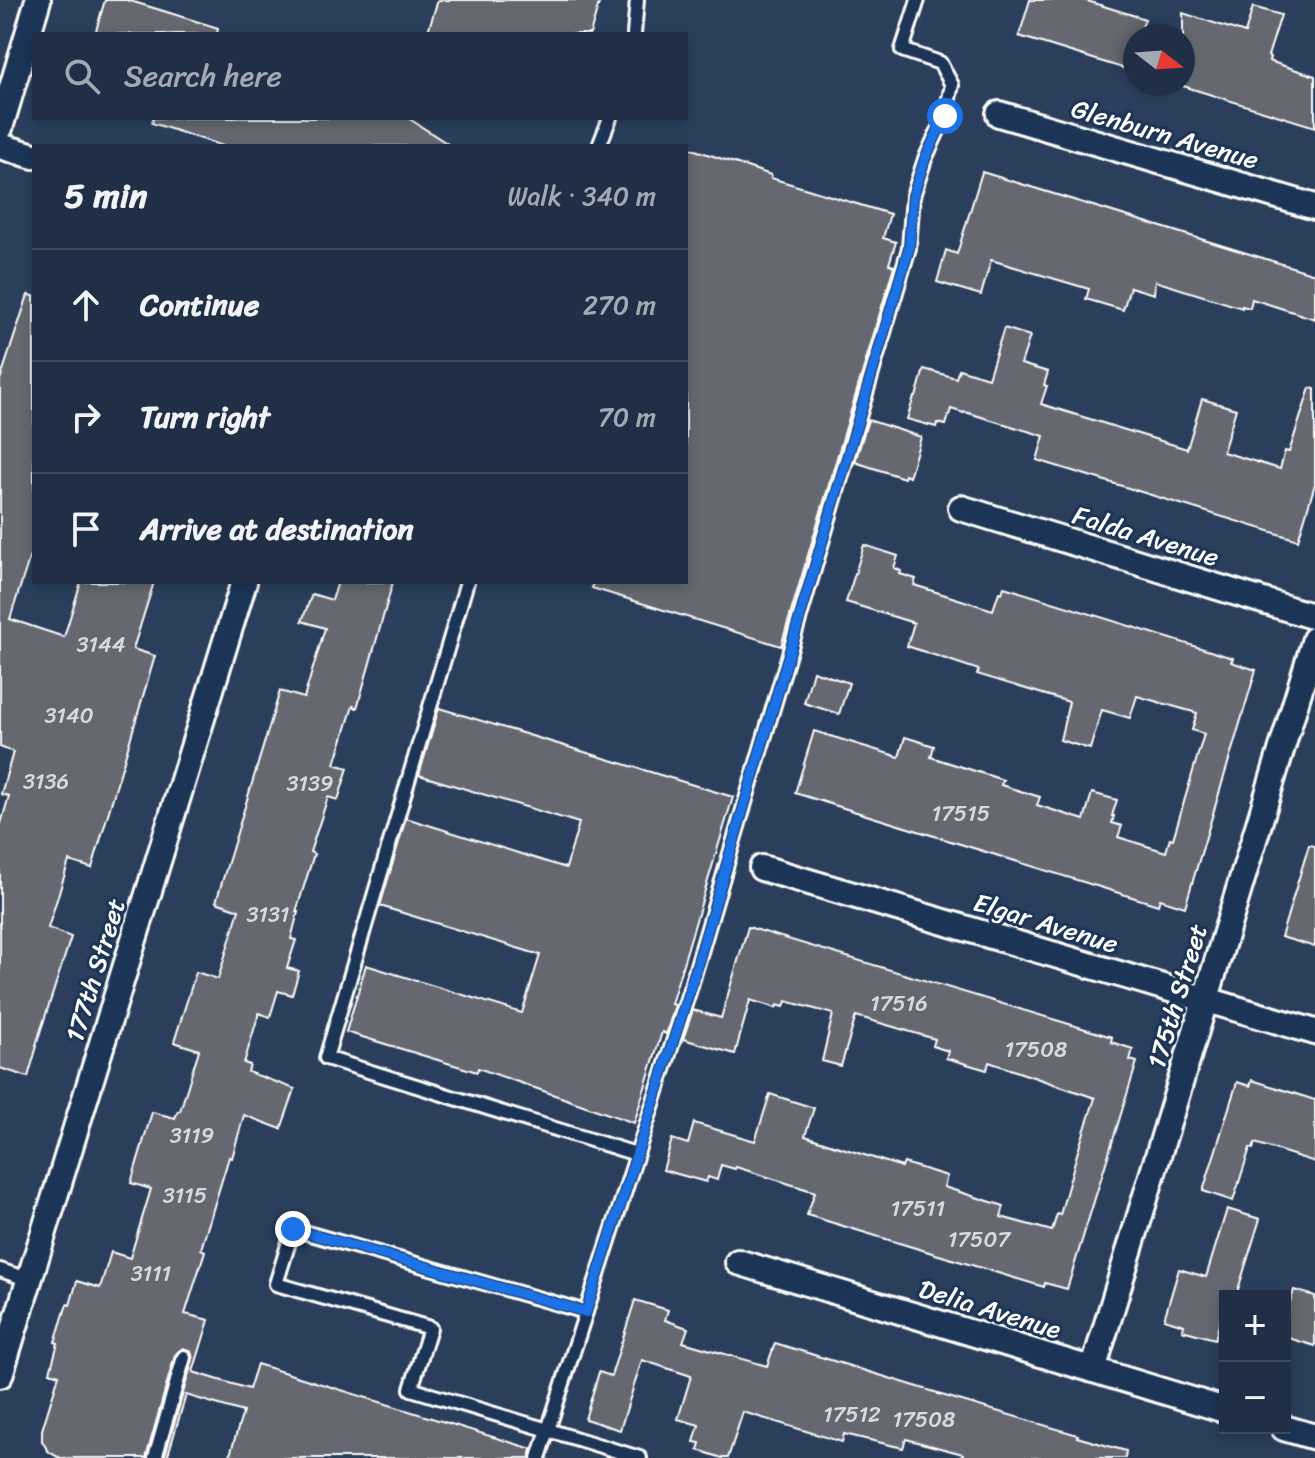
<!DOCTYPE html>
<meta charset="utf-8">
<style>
body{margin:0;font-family:Sriracha,sans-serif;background:#28374c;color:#f1f3f6}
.controls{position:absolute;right:24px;bottom:24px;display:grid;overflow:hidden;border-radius:0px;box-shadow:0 4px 12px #0003}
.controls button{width:72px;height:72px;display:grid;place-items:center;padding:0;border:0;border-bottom:2px solid #3d4a5e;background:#202f45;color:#f1f3f6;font:40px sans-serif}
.compass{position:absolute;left:1123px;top:24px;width:72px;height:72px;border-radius:50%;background:#202f45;box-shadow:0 4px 12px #0003;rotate:107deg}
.stop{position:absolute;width:24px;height:24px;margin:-18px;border:6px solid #1a73e8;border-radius:50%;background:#fff}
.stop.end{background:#1a73e8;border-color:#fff;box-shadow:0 2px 8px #0008}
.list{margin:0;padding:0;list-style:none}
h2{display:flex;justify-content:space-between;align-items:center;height:104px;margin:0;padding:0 32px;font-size:34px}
h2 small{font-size:26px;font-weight:400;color:#a2a9b3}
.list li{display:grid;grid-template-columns:52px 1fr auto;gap:24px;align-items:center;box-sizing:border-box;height:112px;padding:0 32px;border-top:2px solid #3d4a5e}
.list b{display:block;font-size:30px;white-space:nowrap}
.list em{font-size:26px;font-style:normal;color:#a2a9b3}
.icon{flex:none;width:44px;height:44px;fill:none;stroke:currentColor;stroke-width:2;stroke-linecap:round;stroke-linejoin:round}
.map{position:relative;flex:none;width:1315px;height:1458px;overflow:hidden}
.search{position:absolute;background:#202f45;box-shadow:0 4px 12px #0003;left:32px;top:32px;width:656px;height:88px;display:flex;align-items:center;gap:20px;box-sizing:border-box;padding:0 28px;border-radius:0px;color:#a2a9b3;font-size:30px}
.panel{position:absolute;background:#202f45;box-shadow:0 4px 12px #0003;left:32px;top:144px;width:656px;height:440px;border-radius:0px}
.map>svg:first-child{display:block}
.building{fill:#65686f;stroke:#fff;stroke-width:2}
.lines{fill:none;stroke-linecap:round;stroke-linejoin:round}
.service-casing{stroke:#fff;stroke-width:18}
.minor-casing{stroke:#fff;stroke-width:30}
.service{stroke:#1d3557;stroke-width:12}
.minor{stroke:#1d3557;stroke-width:24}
.route{stroke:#1a73e8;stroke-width:10}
.labels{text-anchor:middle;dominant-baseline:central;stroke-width:6;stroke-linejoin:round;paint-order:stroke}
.number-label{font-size:22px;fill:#d8d9db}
.street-label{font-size:26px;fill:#fff;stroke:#1d3557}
</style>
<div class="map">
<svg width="1315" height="1458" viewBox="0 0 1315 1458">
<rect width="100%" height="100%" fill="#2b3f5c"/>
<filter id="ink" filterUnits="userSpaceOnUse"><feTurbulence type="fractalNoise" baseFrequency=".0125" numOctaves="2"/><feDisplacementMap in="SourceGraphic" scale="16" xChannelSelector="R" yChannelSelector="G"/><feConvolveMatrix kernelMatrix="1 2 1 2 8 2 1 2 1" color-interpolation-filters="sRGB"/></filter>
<g filter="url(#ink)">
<g class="building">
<path d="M105 0H127L157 9 218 28 217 34H95Z"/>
<path d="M438 0H600L590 34H427Z"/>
<path d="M1030 0H1084L1145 19 1139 36H1135V50L1129 70 1019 36Z"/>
<path d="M1253 7 1281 15 1268 56 1270 57 1269 61 1315 76V127L1183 86V13L1245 33Z"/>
<path d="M153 118H408L451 146H223L152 123Z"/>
<path d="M686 147 771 175V178L890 214 883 238 896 242 889 264 894 266 781 646 592 588 593 582H686Z"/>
<path d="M982 172 1315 274V319L1252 299 1250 308 1242 306V308L1155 281 1154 294 1130 287 1123 310 1086 299 1089 289 991 260 981 295 937 282 946 250 957 254Z"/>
<path d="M28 295 34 296V557L30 556 10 619 64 637 81 582H154L133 649 155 656 92 868 69 861 48 928 71 937 36 1045 37 1046 28 1077 0 1068V827L9 796 1 794 13 752 0 747V380Z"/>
<path d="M1004 328 1030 336 1021 364 1048 372 1044 385 1047 386 1041 404 1187 449 1202 399 1236 409 1223 452 1280 469 1285 451 1289 452 1310 388 1315 389V484L1298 540 1037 460 1044 436 965 412 964 413 951 409 946 425 937 423 936 427 907 419 914 397H916L924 369 956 378 959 369 988 378Z"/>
<path d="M868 420 921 437 909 477 905 475 904 478 855 462Z"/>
<path d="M864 545 898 556 894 568 901 571 900 574 916 579 914 585 993 610 999 592 1002 593 1004 587 1233 658 1231 662 1256 670 1185 907 1160 899 1158 905 1132 897 795 793 814 731 899 757 905 737 934 746 931 757 1003 780 1001 785 1040 797 1037 805 1084 820 1092 793 1117 800 1112 816H1114L1112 823 1122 826 1118 837 1166 852 1170 838 1173 839 1204 734 1192 730 1197 713 1137 696 1130 718 1102 710 1090 749 1060 740 1069 702 977 674 979 670 907 646 914 623 846 602Z"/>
<path d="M338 582H393L357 708 353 706 335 764 348 768 338 800 328 797 310 852 314 854 296 912H298L291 939 296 940 287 968 299 971 292 995 278 991 270 1017 259 1013 244 1063 250 1065 248 1072 295 1089 281 1129 244 1115 232 1158 229 1157 201 1249 205 1251 185 1314 209 1320 193 1372 249 1389 257 1364 532 1449 530 1458H229L243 1412 186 1395 167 1458H164L193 1359 191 1351 183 1348 175 1355 146 1458H61L56 1456 48 1451 42 1441V1430L59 1375 50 1372 58 1343 55 1342 67 1304 70 1305 77 1281 100 1288 111 1252 130 1258 151 1189 131 1183 152 1112 175 1118 178 1111H180L199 1050 174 1042 196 972 218 979 239 910 216 902 280 691 304 698 325 628 302 621 312 594 332 600Z"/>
<path d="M813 671 849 683 839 714 804 703Z"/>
<path d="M439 708 733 797 671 1004 675 1005 666 1034 662 1032 634 1123 478 1068 477 1072 346 1032 366 965 522 1013 540 955 380 906 406 818 566 868 579 823 419 775Z"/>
<path d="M1309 845 1315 846V947L1281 937Z"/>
<path d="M748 927 1112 1037 1111 1042 1133 1049 1130 1060 1137 1062 1067 1289 1045 1283 1044 1287 807 1215 815 1192 736 1167 735 1169 721 1165 717 1180 708 1177 706 1182 663 1170 672 1139 688 1144 694 1123 755 1141 770 1094 814 1108 805 1136 902 1167 904 1163 947 1176 944 1187 1004 1206 1001 1217 1052 1231 1057 1214 1060 1215 1077 1154 1095 1098 989 1062 987 1070 946 1058 948 1051 933 1046 935 1039 856 1016 841 1066 822 1061 833 1014 786 1001 784 1007 777 1005 776 1008 750 1000 735 1054 683 1039 693 1010 721 1018Z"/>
<path d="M1252 1080 1315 1100V1162L1255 1143 1253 1149 1250 1148 1233 1201 1203 1191 1237 1082 1250 1086Z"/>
<path d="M1227 1209 1260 1219 1236 1296H1225V1304L1215 1339 1182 1330 1184 1325 1164 1319 1179 1269 1206 1277Z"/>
<path d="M1294 1290 1315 1296V1346L1285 1337V1318Z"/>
<path d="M635 1300 668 1310 665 1320 688 1328 683 1342 767 1366 775 1343 938 1393V1394L1078 1435 1077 1437 1126 1451 1125 1458H962L963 1454 906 1439 903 1448 844 1434 842 1442 743 1412 728 1458H722L698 1450 700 1443 694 1442 699 1425 678 1419 691 1376 642 1360 620 1430 585 1419 599 1372 611 1376Z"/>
</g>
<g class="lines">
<g class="service-casing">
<g id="service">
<path d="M634 34 637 0"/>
<path d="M599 146 610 118"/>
<path d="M467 582 326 1058 636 1154"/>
<path d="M293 1229 586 1312 548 1430 411 1389 430 1328 276 1284Z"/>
<path d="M0 1270 30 1280"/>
<path d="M586 1312 690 989 909 248 913 196 925 159 945 116 952 85 940 63 902 50 918 0"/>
<path d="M155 1458 184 1357"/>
<path d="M539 1458 548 1430 640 1458"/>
</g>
</g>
<g class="minor-casing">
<g id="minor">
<path d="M999 114 1315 207"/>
<path d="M0 128 38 0"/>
<path d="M0 146 34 156"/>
<path d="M961 508 1315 617"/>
<path d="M762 868 1315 1032"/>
<path d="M738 1262 1225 1410"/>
<path d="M1093 1370 1315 639"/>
<path d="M0 1375 244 582"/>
<path d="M1284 1428 1315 1437"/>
</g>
</g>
<use href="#service" class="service"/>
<use href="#minor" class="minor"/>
</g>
</g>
<g class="lines" filter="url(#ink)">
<path class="route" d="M293 1229 586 1312 690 989 909 248 913 196 925 159 945 116"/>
</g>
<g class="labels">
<g class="number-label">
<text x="101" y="644">3144</text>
<text x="69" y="715">3140</text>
<text x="46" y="781">3136</text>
<text x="310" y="783">3139</text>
<text x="961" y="813">17515</text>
<text x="268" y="914">3131</text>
<text x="899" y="1003">17516</text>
<text x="1036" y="1049">17508</text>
<text x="192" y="1135">3119</text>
<text x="185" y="1195">3115</text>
<text x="918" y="1208">17511</text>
<text x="979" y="1239">17507</text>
<text x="151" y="1273">3111</text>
<text x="852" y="1414">17512</text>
<text x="924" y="1419">17508</text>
</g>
<g class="street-label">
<text transform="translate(1165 134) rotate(16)">Glenburn Avenue</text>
<text transform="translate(1146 536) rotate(17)">Falda Avenue</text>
<text transform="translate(1046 923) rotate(17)">Elgar Avenue</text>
<text transform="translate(95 970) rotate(-73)">177th Street</text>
<text transform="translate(1177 996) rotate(-73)">175th Street</text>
<text transform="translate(990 1309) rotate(17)">Delia Avenue</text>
</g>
</g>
</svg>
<div class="controls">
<button>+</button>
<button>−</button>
</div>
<svg class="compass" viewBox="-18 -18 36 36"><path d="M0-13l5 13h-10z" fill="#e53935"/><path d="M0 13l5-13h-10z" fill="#a2a9b3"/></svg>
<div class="stop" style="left:945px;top:116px"></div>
<div class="stop end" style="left:293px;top:1229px"></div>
<div class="search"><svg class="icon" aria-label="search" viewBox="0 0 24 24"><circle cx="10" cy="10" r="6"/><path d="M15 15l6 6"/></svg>Search here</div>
<section class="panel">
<h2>5 min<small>Walk · 340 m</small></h2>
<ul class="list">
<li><svg class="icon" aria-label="ahead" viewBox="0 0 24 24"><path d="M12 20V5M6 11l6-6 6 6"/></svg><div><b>Continue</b></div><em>270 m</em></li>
<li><svg class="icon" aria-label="right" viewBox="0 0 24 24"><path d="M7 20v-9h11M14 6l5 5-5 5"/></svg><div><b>Turn right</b></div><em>70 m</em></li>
<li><svg class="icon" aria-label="arrive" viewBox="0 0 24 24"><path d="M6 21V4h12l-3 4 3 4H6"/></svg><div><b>Arrive at destination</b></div></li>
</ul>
</section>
</div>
